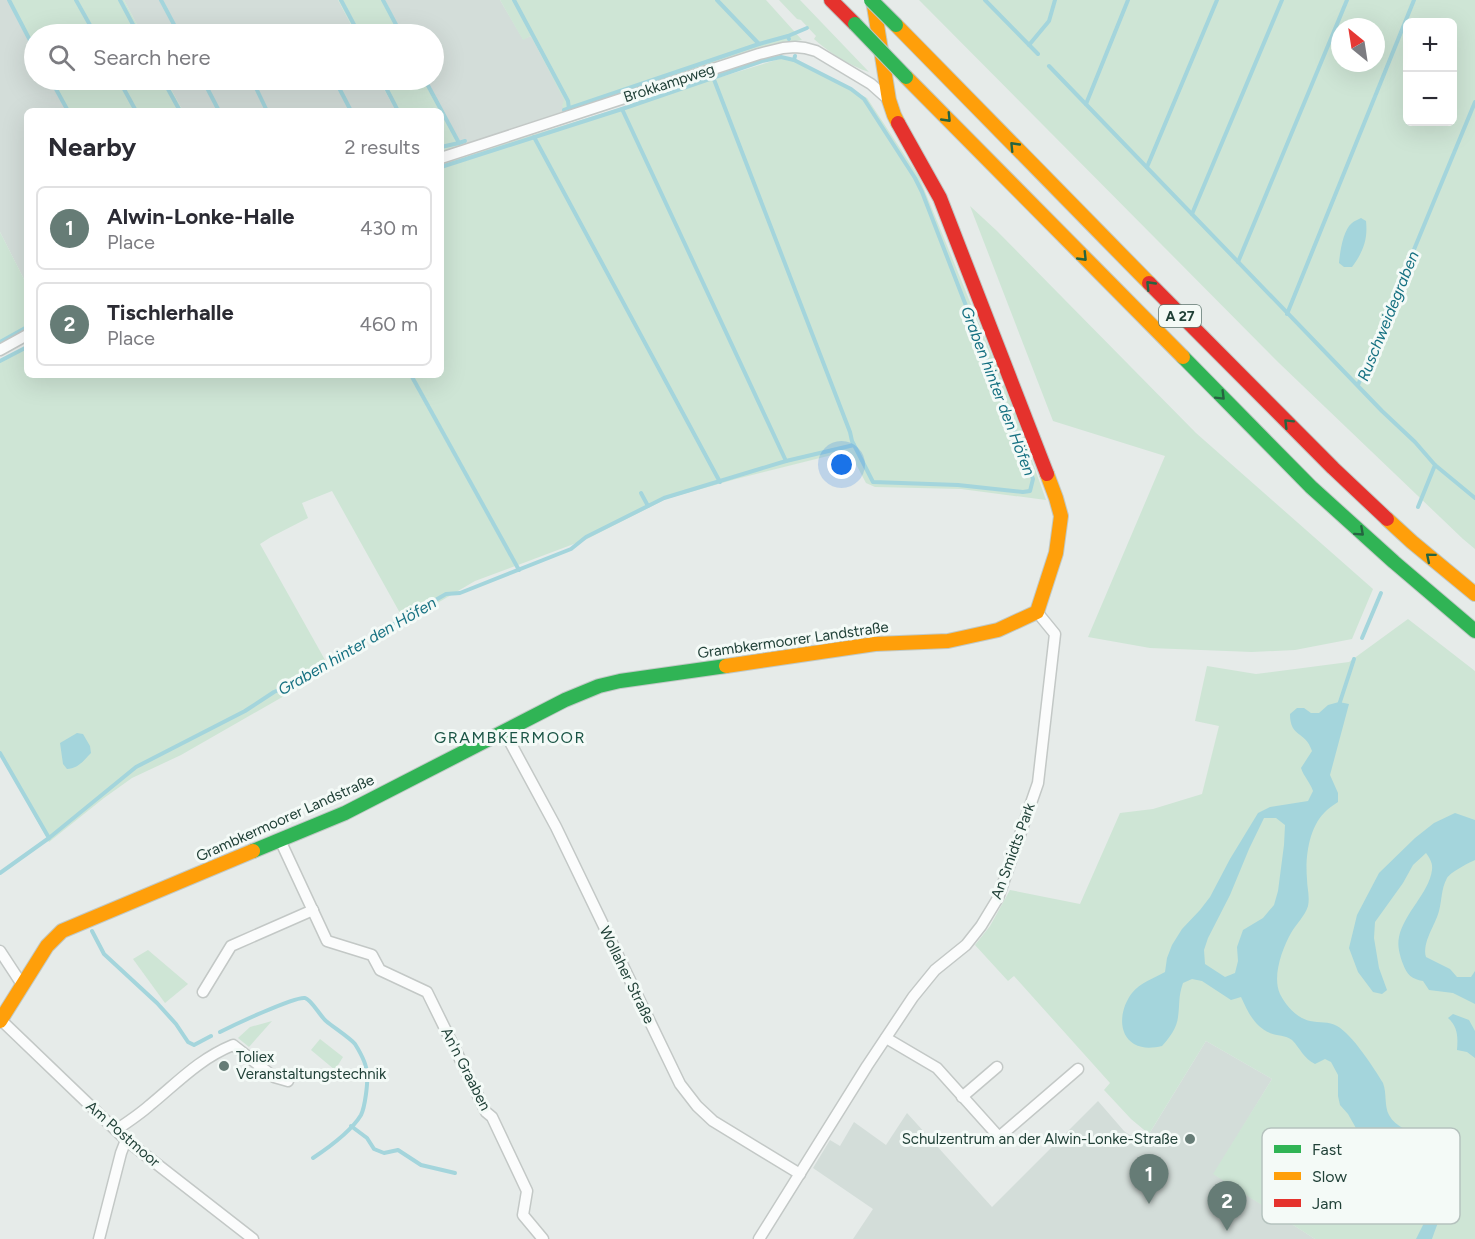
<!DOCTYPE html>
<meta charset="utf-8">
<style>
body{margin:0;font-family:Figtree,sans-serif;background:#f2f2f3;color:#2b2b33}
.controls{position:absolute;right:18px;top:18px;display:grid;overflow:hidden;border-radius:9px;box-shadow:0 6px 24px #0002}
.controls button{width:54px;height:54px;display:grid;place-items:center;padding:0;border:0;border-bottom:2px solid #e1e1e2;background:#fff;color:#2b2b33;font:30px sans-serif}
.compass{position:absolute;left:1331px;top:18px;width:54px;height:54px;border-radius:50%;background:#fff;box-shadow:0 6px 24px #0002;rotate:330deg}
.you{position:absolute;left:842px;top:465px;width:21px;height:21px;margin:-15px;border:4px solid #fff;border-radius:50%;background:#1a73e8;box-shadow:0 0 0 9px #1a73e833}
.badge{display:grid;place-items:center;width:39px;height:39px;border-radius:50%;background:#667c76;color:#fff;font-size:20px;font-weight:700}
.pin{position:absolute;translate:-50% -50px;filter:drop-shadow(0 2px 3px #0008)}
.pin::after{content:'';position:absolute;top:32px;width:21px;height:18px;background:inherit;clip-path:polygon(0 0,100% 0,50% 100%)}
.list{margin:0;padding:0;list-style:none}
h2{display:flex;justify-content:space-between;align-items:center;height:78px;margin:0;padding:0 24px;font-size:26px}
h2 small{font-size:20px;font-weight:400;color:#7c7c81}
.list li{display:grid;grid-template-columns:39px 1fr auto;gap:18px;align-items:center;box-sizing:border-box;height:84px;margin:0 12px 12px;padding:0 12px;border:2px solid #e1e1e2;border-radius:9px}
.list b{display:block;font-size:22px;white-space:nowrap}
.list p{margin:0;font-size:20px;white-space:nowrap;color:#7c7c81}
.list em{font-size:20px;font-style:normal;color:#7c7c81}
.icon{flex:none;width:33px;height:33px;fill:none;stroke:currentColor;stroke-width:2;stroke-linecap:round;stroke-linejoin:round}
.map{position:relative;flex:none;width:1475px;height:1239px;overflow:hidden}
.search{position:absolute;background:#fff;box-shadow:0 6px 24px #0002;left:24px;top:24px;width:420px;height:66px;display:flex;align-items:center;gap:15px;box-sizing:border-box;padding:0 21px;border-radius:33px;color:#7c7c81;font-size:22px}
.panel{position:absolute;background:#fff;box-shadow:0 6px 24px #0002;left:24px;top:108px;width:420px;height:270px;border-radius:9px}
.map>svg:first-child{display:block}
.built{fill:#d3ddd9}
.green{fill:#cee5d5;fill-rule:evenodd}
.water{fill:#a4d5dc;fill-rule:evenodd}
.lines{fill:none;stroke-linecap:round;stroke-linejoin:round}
.stream{stroke:#a4d5dc;stroke-width:4}
.street-casing{stroke:#c3c8c6;stroke-width:13}
.fast-casing{stroke:#c1c9c6;stroke-width:16}
.slow-casing{stroke:#c1c9c6;stroke-width:16}
.jam-casing{stroke:#c1c9c6;stroke-width:16}
.street{stroke:#fbfcfc;stroke-width:10}
.fast{stroke:#30b455;stroke-width:14}
.slow{stroke:#ff9f0a;stroke-width:14}
.jam{stroke:#e5322d;stroke-width:14}
.fast-bridge-casing{stroke:#bdc7c4;stroke-width:16;stroke-linecap:butt}
.fast-bridge{stroke:#30b455;stroke-width:14}
.oneway{stroke:#266441}
.poi-dot{fill:#667c76;stroke:#f4faf7;stroke-width:2}
.labels{text-anchor:middle;dominant-baseline:central;stroke-width:6;stroke-linejoin:round;paint-order:stroke}
.shield{fill:#f4faf7;stroke:#607871;stroke-width:1.5}
.shield-label{font-size:14px;font-weight:bold;fill:#214138}
.street-label{font-size:15px;fill:#214138;stroke:#f4faf7}
.poi-label{font-size:15px;fill:#214138;stroke:#f4faf7;text-anchor:start}
.water-label{font-size:16px;font-style:italic;fill:#167182;stroke:#f4faf7}
.neighbourhood-label{font-size:16px;letter-spacing:1.5px;fill:#1b5546;stroke:#f4faf7}
.key{fill:#f4faf7;stroke:#b5c2be;stroke-width:1.5}
.key-label{font-size:16px;fill:#214138}
</style>
<div class="map">
<svg width="1475" height="1239" viewBox="0 0 1475 1239">
<rect width="100%" height="100%" fill="#e6ebe9"/>
<g class="built">
<path d="M0 0H8L34 51V80H50L67 111H27V285L0 232Z"/>
<path d="M124 0H338L356 34H142Z"/>
<path d="M385 0H500L523 39 531 36 565 100 567 114 462 146 426 80H434V34H402Z"/>
<path d="M166 80H379L396 111H183Z"/>
<path d="M1206 1041 1272 1079 1214 1174 1315 1239H853L873 1209 813 1168 830 1140 840 1146 854 1122 886 1145 907 1113 992 1207 1098 1101 1124 1131 1143 1144Z"/>
</g>
<g class="green">
<path d="M8 0H124L142 34H34V51Z"/>
<path d="M338 0H385L402 34H356Z"/>
<path d="M500 0H766L802 40 772 45 567 114 562 106 564 100 531 36 523 40Z"/>
<path d="M779 0H800L869 72C848 65 830 53 814 39L816 36 801 20 797 19Z"/>
<path d="M919 0H1475V549L1463 539 1279 363ZM1408 22H1452V122H1408ZM1340 27H1376V63H1340Z"/>
<path d="M786 57 867 98 919 177 1013 407 1046 500 961 489 875 487 866 483 850 453 832 455 736 479 666 499 587 539 475 581 405 622 332 491 302 503 308 518 271 537 260 544 329 667 319 676 181 755 132 778 104 798 49 842 0 754V362L27 348V375H441V163Z"/>
<path d="M50 80H166L183 111H67Z"/>
<path d="M379 80H426L462 146 441 152V111H396Z"/>
<path d="M970 206 997 231 1196 433 1373 589 1352 639 1295 650 1252 652 1150 648 1088 637 1165 456 1053 421Z"/>
<path d="M0 232 27 285V327L0 343Z"/>
<path d="M1408 619 1475 671V1239H1315L1213 1174 1272 1079 1206 1041 1149 1134 1131 1119 1104 1090 1110 1083 1014 976 1008 981 975 945 990 926 1010 890 1080 904 1120 813 1153 809 1202 794 1219 726 1195 721 1207 666 1256 674 1349 662Z"/>
<path d="M148 950 188 984 165 1003 133 959Z"/>
<path d="M272 1021 249 1047 238 1038 250 1027Z"/>
<path d="M320 1039 343 1057 335 1070 311 1050Z"/>
</g>
<g class="water">
<path d="M1361 218 1366 221C1368 240 1363 252 1352 267H1344L1339 263C1340 252 1343 230 1352 223 1354 221 1359 219 1361 218Z"/>
<path d="M1339 702 1349 704 1330 775 1338 793V802C1334 805 1330 807 1327 810 1309 826 1305 856 1307 879 1307 887 1310 897 1308 906 1305 916 1296 924 1291 933 1282 949 1272 977 1280 994 1286 1006 1297 1018 1310 1021 1319 1023 1329 1021 1337 1026 1352 1034 1374 1068 1383 1083 1387 1093 1384 1106 1389 1115 1396 1128 1410 1131 1423 1137 1430 1141 1433 1148 1437 1155 1455 1183 1442 1211 1432 1239H1416L1424 1223 1422 1212 1414 1198 1399 1180 1379 1165 1370 1153 1348 1114 1340 1105 1338 1096V1075L1331 1062 1325 1059 1315 1064C1304 1059 1300 1048 1292 1040 1286 1035 1277 1036 1270 1033 1254 1026 1248 1012 1241 997L1231 1000 1202 981 1192 979 1183 983C1178 997 1180 1004 1178 1017 1177 1028 1169 1038 1162 1046 1153 1048 1143 1049 1134 1044 1116 1033 1121 1007 1132 993 1140 983 1154 978 1165 972L1167 958 1172 945 1182 929 1200 910 1210 897 1230 859 1258 813 1270 807 1308 801 1313 791C1310 782 1304 777 1301 768L1312 751C1305 730 1290 738 1290 714L1297 708H1304L1311 713H1319L1328 705ZM1264 818H1276L1285 825 1284 845 1278 891 1274 905 1263 918 1243 930 1237 947 1238 961 1235 973 1225 977 1205 964 1204 950 1208 938 1230 895 1249 849Z"/>
<path d="M77 733 83 734 90 746 91 753C83 761 79 768 67 769L63 764 60 743Z"/>
<path d="M1455 813 1475 820V860C1468 863 1451 872 1447 878 1441 889 1442 900 1439 911 1435 926 1422 942 1426 957L1450 969 1457 977H1471L1475 971V1004L1453 993 1429 990 1423 981C1412 979 1407 975 1403 964 1400 956 1397 946 1399 937 1404 913 1429 893 1432 870 1433 864 1430 858 1426 853L1413 865 1403 883 1375 922 1374 938 1379 968 1387 990 1382 994 1373 992 1358 972 1349 948 1357 915 1379 873 1415 838 1434 823Z"/>
<path d="M1453 1014 1469 1020 1475 1031V1058L1467 1052 1457 1050C1458 1037 1458 1027 1448 1018Z"/>
</g>
<g class="lines">
<g class="stream">
<path d="M9 0 34 48"/>
<path d="M76 0 95 34"/>
<path d="M120 0 138 34"/>
<path d="M161 0 179 34"/>
<path d="M341 0 359 34"/>
<path d="M383 0 401 34"/>
<path d="M514 0 568 101 569 109"/>
<path d="M717 0 759 44"/>
<path d="M985 0 1038 54"/>
<path d="M789 39 788 36 807 28"/>
<path d="M1029 45 1049 21 1055 0"/>
<path d="M1049 66 1382 411 1415 442 1435 465 1418 507"/>
<path d="M713 77 850 432 852 441 873 482 958 485 1023 492 1030 491 1033 479 922 192 915 178 864 99 851 89 794 60 795 56"/>
<path d="M51 80 68 111"/>
<path d="M119 80 136 111"/>
<path d="M163 80 180 111"/>
<path d="M203 80 219 111"/>
<path d="M335 80 351 111"/>
<path d="M382 80 398 111"/>
<path d="M425 80 459 143 465 141"/>
<path d="M1086 104 1128 0"/>
<path d="M622 109 786 461"/>
<path d="M564 110 759 44 788 36"/>
<path d="M267 111 256 88 273 80"/>
<path d="M534 137 720 482"/>
<path d="M441 147 459 143"/>
<path d="M441 167 622 109 762 61 781 57 794 60"/>
<path d="M1147 167 1217 0"/>
<path d="M1192 214 1282 0"/>
<path d="M1238 262 1347 0"/>
<path d="M1287 314 1414 0"/>
<path d="M0 342 27 327"/>
<path d="M0 361 27 347"/>
<path d="M411 375 519 570"/>
<path d="M1358 385 1475 102"/>
<path d="M1435 465 1475 498"/>
<path d="M641 493 648 506"/>
<path d="M1362 638 1381 593"/>
<path d="M1339 705 1354 659"/>
<path d="M0 753 49 838"/>
<path d="M0 873 49 838 136 767 245 711 274 692 309 677 361 643 446 594 460 593 571 549 586 537 664 498 786 461 854 445"/>
<path d="M92 931 104 954 157 1003 176 1024 188 1042 194 1045 211 1036"/>
<path d="M220 1032C232 1026 295 996 305 998 311 999 320 1016 326 1021 333 1027 350 1038 355 1044 360 1052 367 1064 367 1074 368 1083 365 1107 361 1115 352 1130 328 1148 313 1158"/>
<path d="M351 1126 367 1138 374 1149 384 1153 398 1150 421 1165 455 1173"/>
</g>
<g class="street-casing">
<g id="street">
<path d="M441 158 759 54 783 48 795 47 805 48 816 51 871 84 889 100"/>
<path d="M0 350 27 335"/>
<path d="M504 731 556 827 680 1084 697 1106 713 1121 800 1174"/>
<path d="M280 840 327 941 372 955 380 970 427 992 486 1112 492 1117 527 1191 523 1215 543 1239"/>
<path d="M0 951 23 986"/>
<path d="M203 992 231 946 313 910"/>
<path d="M1 1020 126 1140 253 1239"/>
<path d="M886 1038 937 1068 999 1137 1078 1069"/>
<path d="M962 1097 997 1067"/>
<path d="M116 1130C128 1122 140 1114 150 1105 178 1082 199 1059 233 1045L274 1077 288 1081"/>
<path d="M99 1239 121 1153 126 1140"/>
<path d="M759 1239 867 1066 913 997 935 970 966 945 981 926 998 898 1038 783 1055 634 1037 612"/>
</g>
</g>
<g class="fast-casing">
<g id="fast">
<path d="M1183 357 1311 487 1394 562 1475 631"/>
<path d="M253 851 345 813 565 700 599 686 620 681 726 666"/>
</g>
</g>
<g class="slow-casing">
<g id="slow">
<path d="M873 0 889 100 894 115 898 123"/>
<path d="M896 25 1149 283"/>
<path d="M906 77 1183 357"/>
<path d="M1387 519 1412 542 1475 594"/>
<path d="M726 666 875 644 948 641 998 630 1037 612 1056 553 1061 516 1056 498 1047 474"/>
<path d="M0 1021 47 946 62 931 253 851"/>
</g>
</g>
<g class="jam-casing">
<g id="jam">
<path d="M831 0 855 24"/>
<path d="M898 123 940 198 1047 474"/>
<path d="M1149 283 1333 468 1387 519"/>
</g>
</g>
<use href="#street" class="street"/>
<use href="#fast" class="fast"/>
<use href="#slow" class="slow"/>
<use href="#jam" class="jam"/>
<g class="fast-bridge-casing">
<g id="fast-bridge">
<path d="M871 0 896 25"/>
<path d="M855 24 906 77"/>
</g>
</g>
<use href="#fast-bridge" class="fast-bridge"/>
</g>
<defs><path id="oneway-chevron" d="M-2-3.5L2.5 0L-2 3.5" fill="none" stroke-width="1.6" stroke-linecap="round" stroke-linejoin="round" transform="scale(1.5)"/></defs>
<g class="oneway">
<use href="#oneway-chevron" transform="translate(947 118) rotate(46)"/>
<use href="#oneway-chevron" transform="translate(1014 146) rotate(-134)"/>
<use href="#oneway-chevron" transform="translate(1083 257) rotate(46)"/>
<use href="#oneway-chevron" transform="translate(1150 285) rotate(-134)"/>
<use href="#oneway-chevron" transform="translate(1221 396) rotate(45)"/>
<use href="#oneway-chevron" transform="translate(1288 423) rotate(-135)"/>
<use href="#oneway-chevron" transform="translate(1360 532) rotate(42)"/>
<use href="#oneway-chevron" transform="translate(1430 557) rotate(-140)"/>
</g>
<g class="poi-dot">
<circle cx="224" cy="1066" r="6"/>
<circle cx="1190" cy="1139" r="6"/>
</g>
<g class="labels">
<rect class="shield" x="1159" y="305" width="42" height="22" rx="4.5"/>
<g class="shield-label">
<text x="1180" y="316">A 27</text>
</g>
<g class="street-label">
<text transform="translate(669 83) rotate(-18)">Brokkampweg</text>
<text transform="translate(793 640) rotate(-8)">Grambkermoorer Landstraße</text>
<text transform="translate(285 818) rotate(-24)">Grambkermoorer Landstraße</text>
<text transform="translate(1013 851) rotate(-70)">An Smidts Park</text>
<text transform="translate(627 975) rotate(64)">Wollaher Straße</text>
<text transform="translate(466 1069) rotate(63)">An'n Graaben</text>
<text transform="translate(123 1134) rotate(41)">Am Postmoor</text>
</g>
<g class="poi-label">
<text x="236" y="1057">Toliex<tspan x="236" dy="17">Veranstaltungstechnik</tspan></text>
<text x="1178" y="1139" text-anchor="end">Schulzentrum an der Alwin-Lonke-Straße</text>
</g>
<g class="water-label">
<text transform="translate(1388 316) rotate(-68)">Ruschweidegraben</text>
<text transform="translate(998 391) rotate(69)">Graben hinter den Höfen</text>
<text transform="translate(357 646) rotate(-30)">Graben hinter den Höfen</text>
</g>
<g class="neighbourhood-label">
<text x="510" y="737">GRAMBKERMOOR</text>
</g>
</g>
<rect x="1262" y="1128" width="198" height="96" rx="9" class="key"/>
<rect x="1274" y="1145" width="27" height="8" fill="#30b455"/>
<rect x="1274" y="1172" width="27" height="8" fill="#ff9f0a"/>
<rect x="1274" y="1199" width="27" height="8" fill="#e5322d"/>
<g class="key-label">
<text x="1312" y="1155">Fast</text>
<text x="1312" y="1182">Slow</text>
<text x="1312" y="1209">Jam</text>
</g>
</svg>
<div class="controls">
<button>+</button>
<button>−</button>
</div>
<svg class="compass" viewBox="-18 -18 36 36"><path d="M0-13l5 13h-10z" fill="#e53935"/><path d="M0 13l5-13h-10z" fill="#7c7c81"/></svg>
<div class="you"></div>
<div class="pin badge" style="left:1149px;top:1204px">1</div>
<div class="pin badge" style="left:1227px;top:1231px">2</div>
<div class="search"><svg class="icon" aria-label="search" viewBox="0 0 24 24"><circle cx="10" cy="10" r="6"/><path d="M15 15l6 6"/></svg>Search here</div>
<section class="panel">
<h2>Nearby<small>2 results</small></h2>
<ul class="list">
<li><span class="badge">1</span><div><b>Alwin-Lonke-Halle</b><p>Place</p></div><em>430 m</em></li>
<li><span class="badge">2</span><div><b>Tischlerhalle</b><p>Place</p></div><em>460 m</em></li>
</ul>
</section>
</div>
